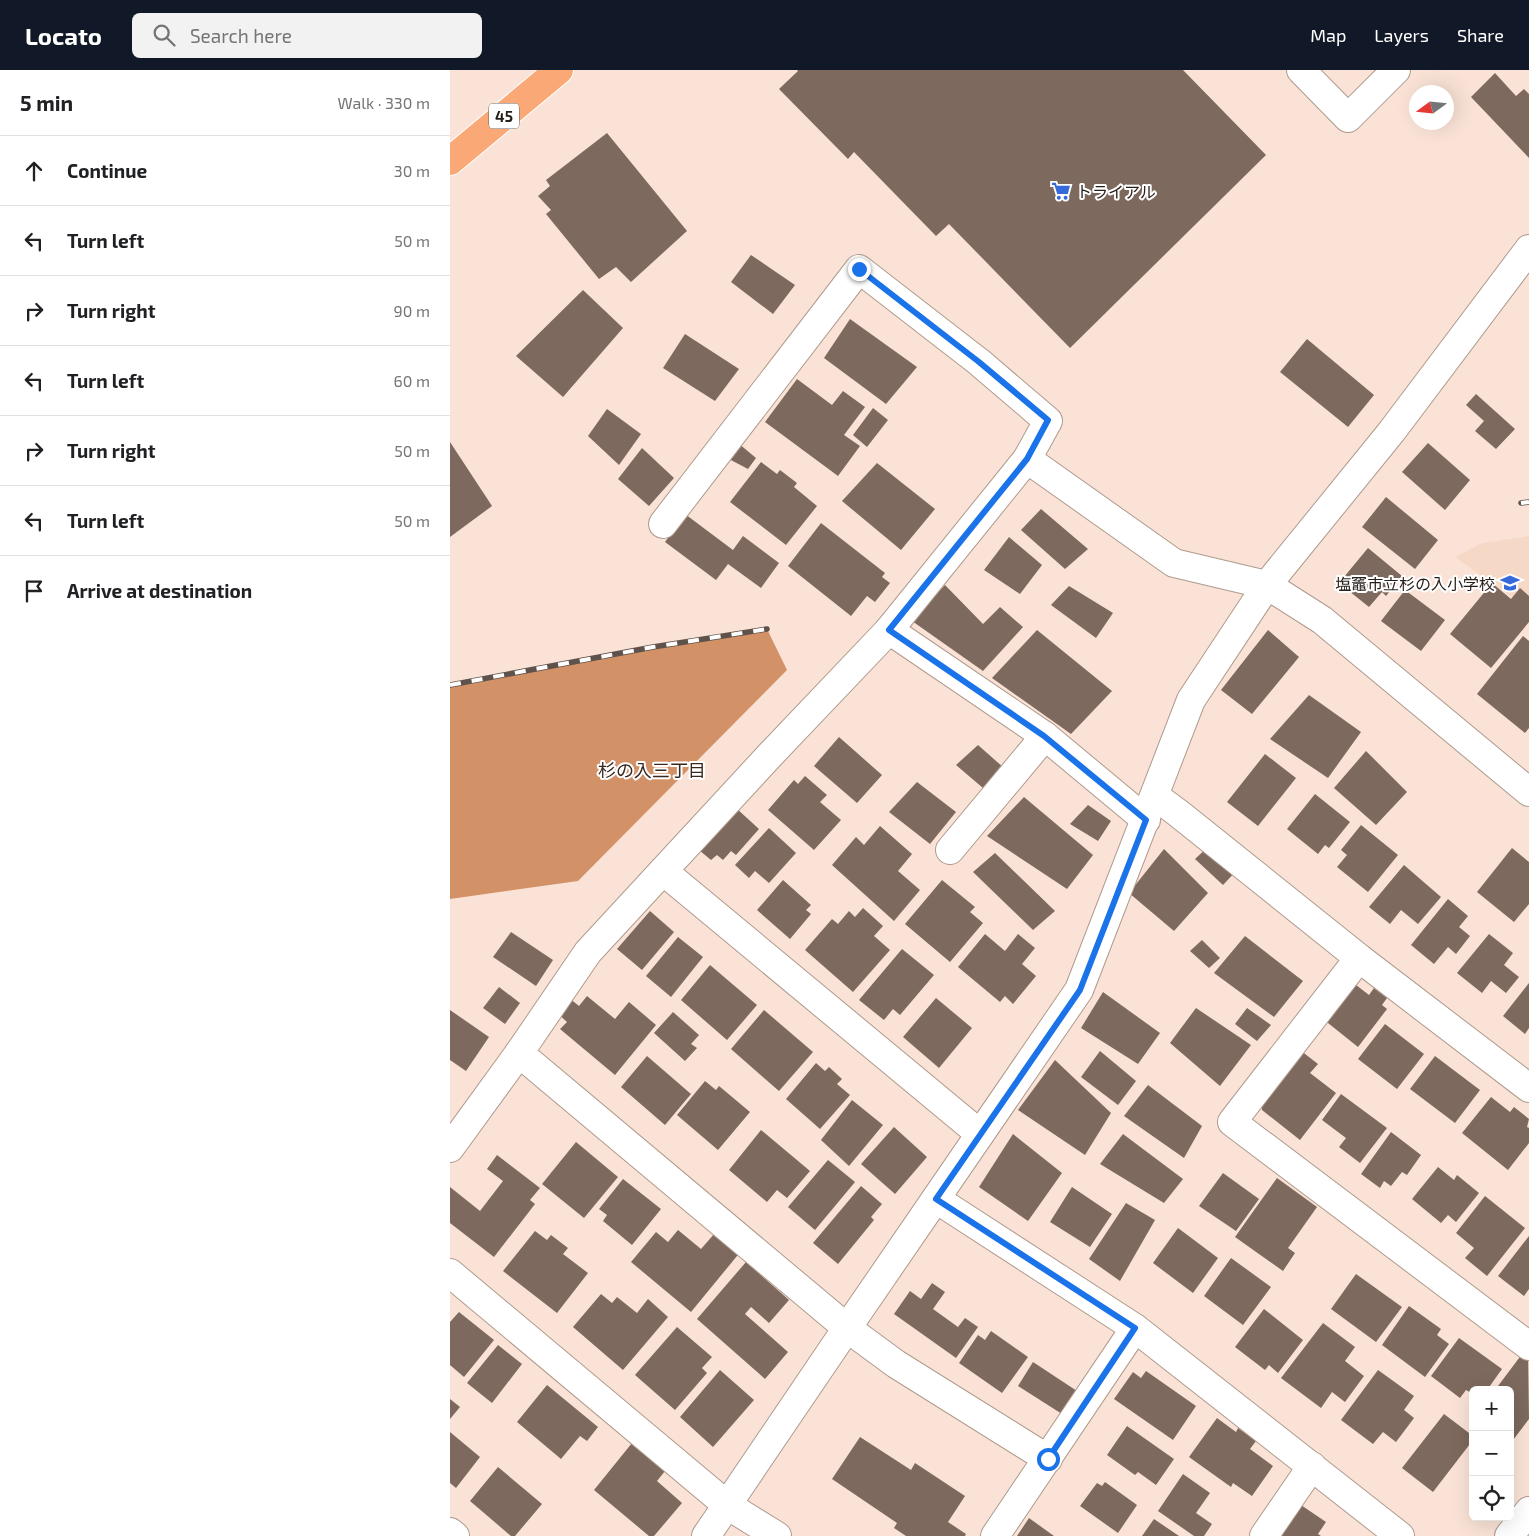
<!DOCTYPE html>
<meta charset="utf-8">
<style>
body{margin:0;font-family:"Exo 2","Noto Sans JP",sans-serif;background:#f2f2f2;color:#202124}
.controls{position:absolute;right:15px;bottom:15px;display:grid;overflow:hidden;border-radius:8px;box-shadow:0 5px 20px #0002}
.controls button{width:45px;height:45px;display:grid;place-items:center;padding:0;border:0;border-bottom:1px solid #e0e0e0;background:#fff;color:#202124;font:25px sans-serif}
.compass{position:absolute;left:959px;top:15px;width:45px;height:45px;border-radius:50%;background:#fff;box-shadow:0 5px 20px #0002;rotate:255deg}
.stop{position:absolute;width:15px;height:15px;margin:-11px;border:4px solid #1a73e8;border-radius:50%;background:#fff}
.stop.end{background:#1a73e8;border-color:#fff;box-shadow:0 1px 5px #0008}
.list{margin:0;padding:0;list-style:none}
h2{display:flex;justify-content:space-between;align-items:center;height:65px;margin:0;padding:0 20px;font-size:21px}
h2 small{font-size:16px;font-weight:400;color:#757577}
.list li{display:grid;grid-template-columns:32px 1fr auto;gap:15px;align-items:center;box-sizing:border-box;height:70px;padding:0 20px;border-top:1px solid #e0e0e0}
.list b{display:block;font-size:19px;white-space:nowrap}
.list em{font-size:16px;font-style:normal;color:#757577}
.icon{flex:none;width:28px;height:28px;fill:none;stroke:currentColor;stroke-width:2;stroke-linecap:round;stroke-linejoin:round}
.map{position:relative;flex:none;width:1079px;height:1466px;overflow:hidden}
header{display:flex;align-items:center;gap:30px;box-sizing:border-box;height:70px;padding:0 25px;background:#111827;color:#fff}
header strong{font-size:24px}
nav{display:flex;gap:28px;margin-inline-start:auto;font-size:18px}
.search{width:350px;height:45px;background:#f2f2f2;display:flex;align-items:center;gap:12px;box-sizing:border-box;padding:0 18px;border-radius:8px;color:#757577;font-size:19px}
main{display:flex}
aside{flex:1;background:#fff}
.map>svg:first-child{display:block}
.built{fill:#f6d8c6}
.forest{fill:#d39167}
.building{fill:#7d695d}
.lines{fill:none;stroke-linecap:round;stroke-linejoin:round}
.minor-casing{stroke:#af9a8d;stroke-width:30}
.highway-casing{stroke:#fff;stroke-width:30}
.minor{stroke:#fff;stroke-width:28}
.highway{stroke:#faa976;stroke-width:28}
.rail-casing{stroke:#5e524b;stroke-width:5.5}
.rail{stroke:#fff;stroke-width:4;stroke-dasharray:11;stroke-linecap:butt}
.route{stroke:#1a73e8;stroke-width:6}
.labels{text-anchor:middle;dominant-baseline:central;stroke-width:4;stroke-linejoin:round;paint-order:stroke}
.shield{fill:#fff;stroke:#67625e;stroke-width:1}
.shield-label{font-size:15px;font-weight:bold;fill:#261e19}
.poi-label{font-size:16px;fill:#261e19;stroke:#fff;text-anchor:start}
.neighbourhood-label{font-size:18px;fill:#39281e;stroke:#fff}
</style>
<header>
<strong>Locato</strong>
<div class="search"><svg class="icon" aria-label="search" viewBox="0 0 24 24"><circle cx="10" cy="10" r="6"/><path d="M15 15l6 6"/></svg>Search here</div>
<nav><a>Map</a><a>Layers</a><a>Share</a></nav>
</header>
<main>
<aside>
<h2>5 min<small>Walk · 330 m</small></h2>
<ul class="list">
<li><svg class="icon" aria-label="ahead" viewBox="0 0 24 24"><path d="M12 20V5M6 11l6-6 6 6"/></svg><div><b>Continue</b></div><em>30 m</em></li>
<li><svg class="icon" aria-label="left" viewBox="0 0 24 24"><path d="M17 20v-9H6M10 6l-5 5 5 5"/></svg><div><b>Turn left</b></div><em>50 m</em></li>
<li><svg class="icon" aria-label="right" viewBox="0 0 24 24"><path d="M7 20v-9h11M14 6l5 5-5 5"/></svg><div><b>Turn right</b></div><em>90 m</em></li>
<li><svg class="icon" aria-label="left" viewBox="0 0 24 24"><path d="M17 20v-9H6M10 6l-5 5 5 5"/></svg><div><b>Turn left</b></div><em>60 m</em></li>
<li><svg class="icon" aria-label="right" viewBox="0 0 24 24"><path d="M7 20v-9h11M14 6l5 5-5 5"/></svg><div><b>Turn right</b></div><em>50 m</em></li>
<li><svg class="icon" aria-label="left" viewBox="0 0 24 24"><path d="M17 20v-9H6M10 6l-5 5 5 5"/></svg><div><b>Turn left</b></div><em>50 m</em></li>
<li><svg class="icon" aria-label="arrive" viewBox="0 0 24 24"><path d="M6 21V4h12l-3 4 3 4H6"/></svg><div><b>Arrive at destination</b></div></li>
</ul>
</aside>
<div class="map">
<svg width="1079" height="1466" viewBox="0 0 1079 1466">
<rect width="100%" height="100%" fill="#fae3d6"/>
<path class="built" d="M1079 466V539L1005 487 1032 473Z"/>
<path class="forest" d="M317 559 337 600 128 811 0 829V616L203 577Z"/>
<g class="building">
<path d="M347 0H733L816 85 620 278 499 154 486 166 404 82 398 89 329 19 348 1Z"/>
<path d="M1045 3 1066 26 1074 19 1079 24V88L1021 27Z"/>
<path d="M157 63 237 161 181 212 166 197 149 209 96 144 101 140 88 126 100 116 96 110Z"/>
<path d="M301 185 345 215 323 244 281 212Z"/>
<path d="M133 220 173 258 113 327 66 286Z"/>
<path d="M400 249 467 297 436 334 374 288Z"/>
<path d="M235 264 289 299 265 331 213 298Z"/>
<path d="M857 269 924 325 898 357 830 302Z"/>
<path d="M347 309 382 335 393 321 415 337 394 365 410 376 388 406 315 352Z"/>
<path d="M1026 324 1065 359 1046 379 1025 361 1034 351 1016 335Z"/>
<path d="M423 338 438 350 417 377 403 365Z"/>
<path d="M157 339 191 364 169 395 138 366Z"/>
<path d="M0 372 42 436 0 467Z"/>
<path d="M288 373 306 388 298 399 277 388Z"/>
<path d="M978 373 1020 410 995 440 952 402Z"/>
<path d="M192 378 224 408 199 436 168 409Z"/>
<path d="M311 392 327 404 330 400 347 413 344 417 367 436 336 475 280 432Z"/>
<path d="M427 393 485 439 451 480 392 431Z"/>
<path d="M936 427 988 470 965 499 912 457Z"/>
<path d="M591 439 638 479 615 499 571 460Z"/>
<path d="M235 444 283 480 293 466 329 493 311 518 278 494 266 510 215 472Z"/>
<path d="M371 453 435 503 432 507 440 513 425 532 417 526 401 546 338 496Z"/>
<path d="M559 467 592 495 570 524 534 500Z"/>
<path d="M918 478 952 506 936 526 932 522 919 537 889 513Z"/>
<path d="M1042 513 1061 529 1070 518 1079 526V552L1041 598 1000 564Z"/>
<path d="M495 515 533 554 550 537 573 557 533 601 462 551Z"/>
<path d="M619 516 663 543 646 568 601 535Z"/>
<path d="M955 520 995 550 971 581 931 551Z"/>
<path d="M587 560 662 621 621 664 542 608Z"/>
<path d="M818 560 849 587 802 644 771 620Z"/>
<path d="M1073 566 1079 571V658L1075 663 1027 624Z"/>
<path d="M859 625 911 662 878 708 820 669Z"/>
<path d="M389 667 432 705 407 733 364 696Z"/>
<path d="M528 675 554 698 533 718 506 695Z"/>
<path d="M916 681 957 722 926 755 884 718Z"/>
<path d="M815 684 846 708 808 756 777 732Z"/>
<path d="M355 706 377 725 370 732 391 750 364 780 318 740 344 710 348 714Z"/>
<path d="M467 712 506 742 480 774 439 742Z"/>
<path d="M865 724 900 752 879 778 875 775 868 784 837 759Z"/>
<path d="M574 727 643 785 617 819 537 766Z"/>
<path d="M638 735 661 751 648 771 620 754Z"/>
<path d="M286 738 309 759 286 785 281 781 273 790 267 785 261 790 249 780Z"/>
<path d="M911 755 948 785 918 822 887 797 897 785 891 780Z"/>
<path d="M430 756 462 784 448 801 470 820 444 851 382 795 406 767 414 775Z"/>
<path d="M319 758 346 783 319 813 305 801 299 808 285 795Z"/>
<path d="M759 776 787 800 773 815 745 789Z"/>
<path d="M1062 778 1079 792V834L1064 852 1027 822Z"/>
<path d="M714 779 758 823 724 861 679 823Z"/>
<path d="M545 783 605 841 583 860 523 802Z"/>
<path d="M954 795 991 827 968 854 951 840 940 854 919 837Z"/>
<path d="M333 810 361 835 356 840 361 844 340 869 307 840Z"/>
<path d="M492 810 525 837 520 842 533 853 500 892 455 854Z"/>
<path d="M998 829 1018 846 1009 857 1020 866 1006 884 998 877 984 894 961 875Z"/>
<path d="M413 838 433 856 424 866 440 880 403 922 355 880 382 849 388 854 399 841 405 847Z"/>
<path d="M200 841 224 862 192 900 167 879Z"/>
<path d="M61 862 103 890 86 916 43 887Z"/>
<path d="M535 864 555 881 568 864 585 878 572 894 586 906 563 934 555 926 550 932 508 897Z"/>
<path d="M1039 864 1063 883 1054 895 1069 907 1056 923 1041 911 1032 923 1007 903Z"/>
<path d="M795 866 853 911 824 947 764 903Z"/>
<path d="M228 867 253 887 221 927 196 906Z"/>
<path d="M752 870 770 888 759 898 740 881Z"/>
<path d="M452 879 484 905 450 945 443 939 434 950 409 930Z"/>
<path d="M260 895 307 935 277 970 231 930Z"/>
<path d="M897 908 919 925 924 918 937 928 932 935 937 939 908 977 868 945Z"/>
<path d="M1079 913V958L1075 964 1053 946Z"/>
<path d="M49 917 70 933 55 954 33 938Z"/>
<path d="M653 922 710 963 688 994 631 958Z"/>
<path d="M137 926 165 949 179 932 206 955 165 1005 110 959 117 952 106 942 119 928 129 936Z"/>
<path d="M486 928 522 958 489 998 453 967Z"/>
<path d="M746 938 801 975 770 1016 720 973Z"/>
<path d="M797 938 821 955 807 971 785 954Z"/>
<path d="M0 940 39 967 16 1001 0 990Z"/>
<path d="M314 940 363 982 329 1021 281 979Z"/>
<path d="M223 942 249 965 241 974 247 978 235 991 204 963Z"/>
<path d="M935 954 974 984 947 1019 908 989Z"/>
<path d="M850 980 868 994 860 1003 886 1023 850 1070 812 1040 809 1017Z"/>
<path d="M650 981 686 1011 668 1035 631 1007Z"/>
<path d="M197 986 241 1024 215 1055 171 1017Z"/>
<path d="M985 986 1030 1020 1005 1053 960 1019Z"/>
<path d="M605 990 661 1043 635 1085 568 1040Z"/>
<path d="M366 993 375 1001 379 997 392 1009 387 1014 400 1025 370 1059 336 1029Z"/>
<path d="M255 1011 266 1020 269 1016 300 1042 268 1080 227 1045Z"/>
<path d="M698 1015 752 1056 734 1088 674 1046Z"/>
<path d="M891 1024 937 1058 910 1093 889 1077 896 1068 872 1050Z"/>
<path d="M1041 1027 1060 1042 1064 1037 1079 1049 1077 1057 1079 1058V1073L1058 1100 1012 1063Z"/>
<path d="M402 1030 433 1055 399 1096 371 1070Z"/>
<path d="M444 1057 477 1087 445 1124 411 1094Z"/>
<path d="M311 1060 360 1101 337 1128 327 1120 317 1132 279 1100Z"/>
<path d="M941 1062 971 1085 957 1105 952 1102 941 1116 934 1111 930 1118 911 1104Z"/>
<path d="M563 1064 612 1103 578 1151 529 1117Z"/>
<path d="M673 1064 733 1109 714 1133 650 1094Z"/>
<path d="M126 1072 168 1107 134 1148 92 1114Z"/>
<path d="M47 1085 90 1118 80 1130 85 1134 44 1187 0 1153V1117L30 1141 53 1111 37 1099Z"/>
<path d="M378 1090 405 1112 365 1160 338 1137Z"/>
<path d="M988 1097 1004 1110 1007 1105 1029 1123 1006 1152 998 1145 991 1153 962 1129Z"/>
<path d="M773 1103 809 1129 786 1161 749 1136Z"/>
<path d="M827 1108 867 1137 838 1178 845 1183 833 1201 785 1167Z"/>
<path d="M173 1109 211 1139 182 1175 153 1151 157 1145 149 1139Z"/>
<path d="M411 1116 432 1134 421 1147 424 1150 388 1194 363 1173Z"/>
<path d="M622 1117 662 1144 640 1177 600 1152Z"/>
<path d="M1035 1126 1075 1158 1037 1206 1015 1188 1024 1178 1006 1163Z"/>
<path d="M676 1133 705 1150 670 1211 639 1189Z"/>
<path d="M272 1155 296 1175 241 1242 181 1192 206 1162 218 1172 228 1160 251 1179Z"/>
<path d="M728 1158 768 1188 743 1223 703 1193Z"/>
<path d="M85 1161 97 1170 101 1165 118 1178 113 1184 138 1203 107 1243 53 1201Z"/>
<path d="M1079 1166V1219L1074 1226 1048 1206Z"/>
<path d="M781 1188 821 1217 793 1255 754 1226Z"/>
<path d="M296 1192 339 1230 319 1253 301 1237 295 1244 338 1282 315 1309 247 1249Z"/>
<path d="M906 1204 952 1237 926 1272 881 1239Z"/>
<path d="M482 1213 495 1222 483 1239 508 1257 515 1248 528 1257 506 1288 444 1244 460 1221 471 1229Z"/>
<path d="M151 1224 162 1233 167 1227 187 1243 198 1229 218 1247 173 1300 123 1257Z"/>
<path d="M959 1236 991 1259 987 1265 999 1274 975 1307 932 1275Z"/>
<path d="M814 1239 853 1270 828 1303 819 1295 815 1300 785 1277Z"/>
<path d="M9 1242 44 1270 14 1307 0 1295V1252Z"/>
<path d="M873 1253 905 1277 895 1291 914 1306 895 1332 882 1322 871 1338 831 1308Z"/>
<path d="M227 1257 262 1287 252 1298 257 1303 225 1340 185 1305Z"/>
<path d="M541 1261 578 1287 552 1323 509 1293 528 1265 535 1270Z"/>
<path d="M1009 1268 1052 1299 1037 1320H1023V1324L1016 1320 1010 1328 981 1306Z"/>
<path d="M48 1275 72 1294 42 1333 17 1313Z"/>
<path d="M1078 1276 1079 1349 1060 1374V1320H1045Z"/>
<path d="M583 1292 627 1321 612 1344 568 1316Z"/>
<path d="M270 1300 304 1330 263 1377 230 1347Z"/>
<path d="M928 1300 964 1326 954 1340 964 1348 946 1372 933 1362 923 1374 891 1350Z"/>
<path d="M696 1301 746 1336 723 1370 664 1329 683 1302 691 1308Z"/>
<path d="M97 1315 148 1357 137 1371 130 1366 111 1389 67 1352Z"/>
<path d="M0 1329 10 1337 0 1349Z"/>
<path d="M994 1344 1023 1366V1370L983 1422 952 1398Z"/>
<path d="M767 1348 786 1362 788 1358 806 1371 800 1379 823 1396 802 1426 783 1413 781 1417 739 1387Z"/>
<path d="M677 1356 724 1389 706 1415 688 1402 685 1405 657 1385Z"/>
<path d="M0 1362 30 1387 6 1418 0 1413Z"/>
<path d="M410 1367 461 1400 465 1393 515 1426 498 1452 516 1464 515 1466H456L444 1458 447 1453 382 1409Z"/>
<path d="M182 1373 215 1401 207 1411 232 1433 204 1466H199L144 1420Z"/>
<path d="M48 1397 92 1434 65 1466H61L20 1431Z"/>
<path d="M733 1404 760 1423 746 1443 762 1454 754 1466H744L708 1441Z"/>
<path d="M655 1412 687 1435 668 1463 630 1436 647 1413 652 1416Z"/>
<path d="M848 1433 876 1452 868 1464 871 1466H826Z"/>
<path d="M579 1448 604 1466H567Z"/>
<path d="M704 1449 729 1466H692Z"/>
</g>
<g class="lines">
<g class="minor-casing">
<g id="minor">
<path d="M851 0 898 48 946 0"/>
<path d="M1079 179 942 361 817 515 872 550 1079 722"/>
<path d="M213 454 409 199 529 292 598 351 577 389"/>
<path d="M439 560 595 666 696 750"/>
<path d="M705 726 728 743 909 888 1079 1018"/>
<path d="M500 780 595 666"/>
<path d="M213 801 530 1064"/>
<path d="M909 888 782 1052 1079 1276"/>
<path d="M69 983 397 1258 446 1294 598 1389"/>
<path d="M0 1078 69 983 138 882 321 684 439 560 577 389 724 493 817 515 741 630 629 920 397 1258 256 1466"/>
<path d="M486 1129 685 1258 950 1466"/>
<path d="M0 1203 277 1435 327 1466"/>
<path d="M0 1462 5 1466"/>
<path d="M545 1466 685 1258"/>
<path d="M814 1466 862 1396"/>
<path d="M1059 1466 1079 1441"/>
</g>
</g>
<g class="highway-casing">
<path id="highway" d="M0 91 109 0"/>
</g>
<use href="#minor" class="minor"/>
<use href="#highway" class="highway"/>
<g class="rail-casing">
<g id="rail">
<path d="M1071 433 1079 432"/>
<path d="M0 615 203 577 317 559"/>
</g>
</g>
<use href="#rail" class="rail"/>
</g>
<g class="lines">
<path class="route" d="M409 199 529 292 598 350 577 389 439 560 594 666 696 750 630 920 486 1129 685 1258 598 1389"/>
</g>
<defs>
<g id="supermarket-bare" transform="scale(1.5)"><path d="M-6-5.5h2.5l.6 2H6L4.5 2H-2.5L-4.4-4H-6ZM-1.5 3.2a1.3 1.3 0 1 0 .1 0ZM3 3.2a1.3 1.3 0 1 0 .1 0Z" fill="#366ada" stroke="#fff" stroke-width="2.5" paint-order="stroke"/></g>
<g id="school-bare" transform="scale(1.5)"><path d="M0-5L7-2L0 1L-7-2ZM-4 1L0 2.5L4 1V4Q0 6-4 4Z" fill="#366ada" stroke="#fff" stroke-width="2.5" paint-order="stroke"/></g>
</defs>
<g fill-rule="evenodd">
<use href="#supermarket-bare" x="611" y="121"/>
<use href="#school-bare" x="1060" y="513"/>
</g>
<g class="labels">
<rect class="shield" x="39" y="33.5" width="30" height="25" rx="4"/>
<g class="shield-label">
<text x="54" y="46">45</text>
</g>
<g class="poi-label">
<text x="626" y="121">トライアル</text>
<text x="1045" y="513" text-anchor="end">塩竈市立杉の入小学校</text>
</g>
<g class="neighbourhood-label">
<text x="202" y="700">杉の入三丁目</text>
</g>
</g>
</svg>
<div class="controls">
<button>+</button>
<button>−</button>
<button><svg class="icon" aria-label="locate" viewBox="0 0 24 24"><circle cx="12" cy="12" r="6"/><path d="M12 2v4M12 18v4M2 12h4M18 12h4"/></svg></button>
</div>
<svg class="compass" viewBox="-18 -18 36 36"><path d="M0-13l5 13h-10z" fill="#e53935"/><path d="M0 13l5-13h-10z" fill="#757577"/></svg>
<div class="stop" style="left:598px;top:1389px"></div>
<div class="stop end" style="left:409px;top:199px"></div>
</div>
</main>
